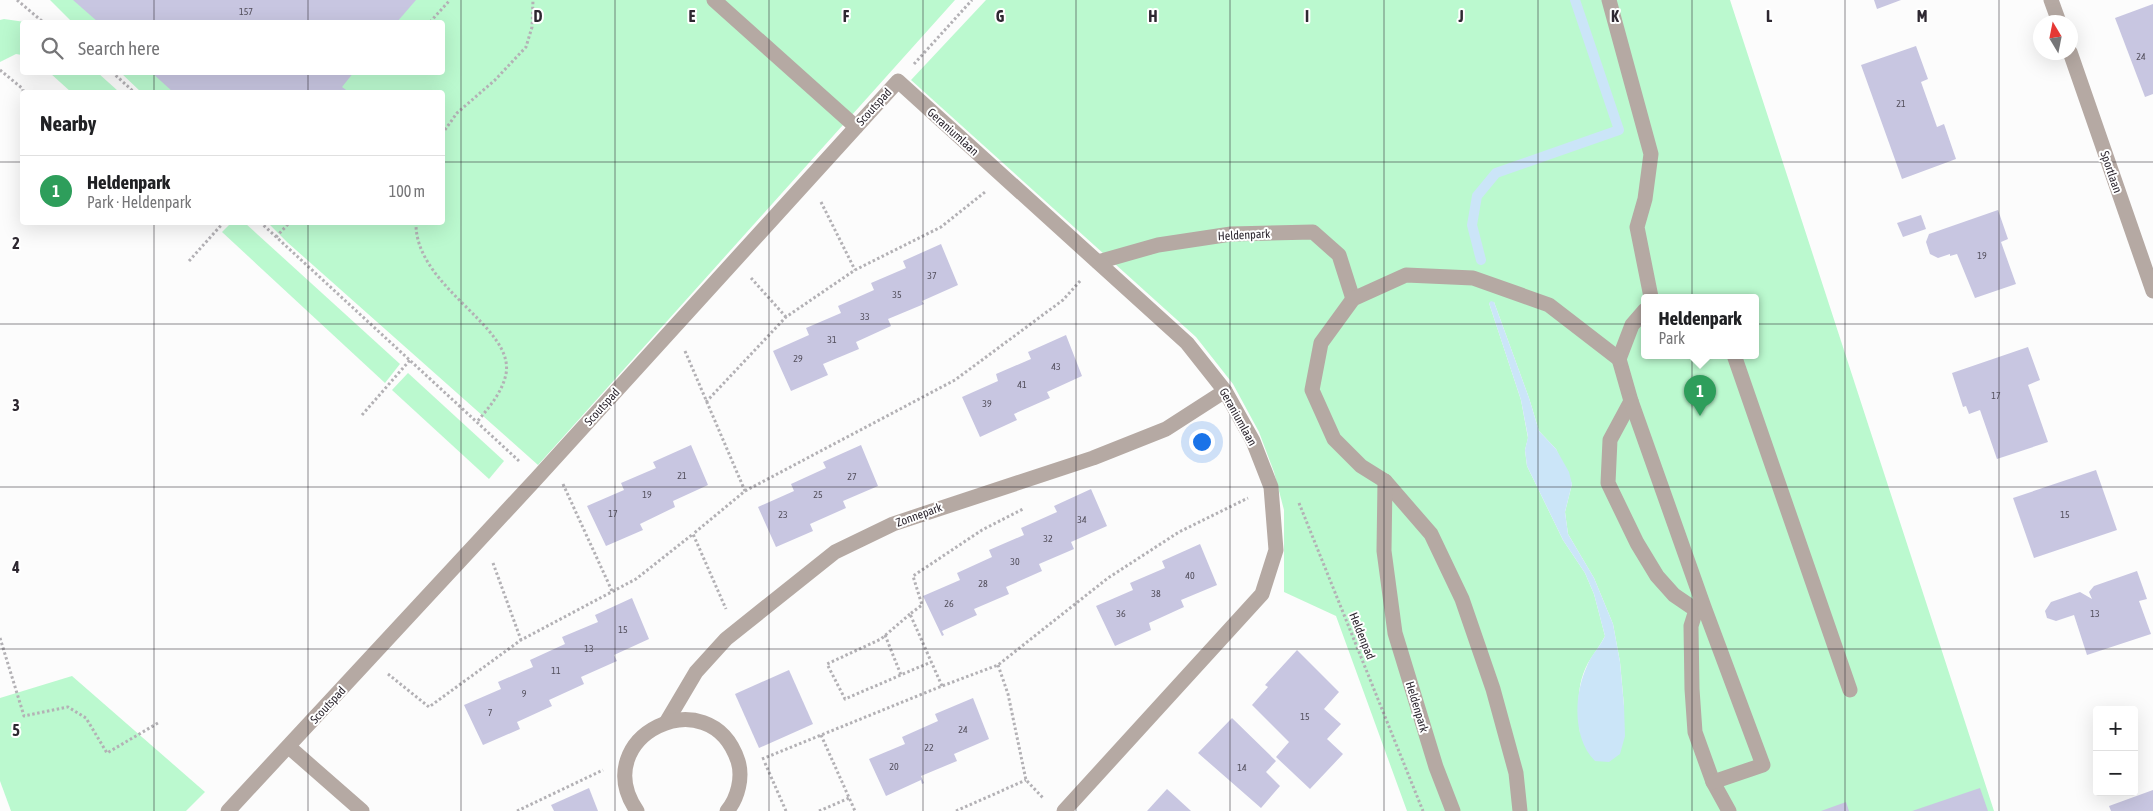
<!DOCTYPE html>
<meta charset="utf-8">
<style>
body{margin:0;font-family:"Asap Condensed",sans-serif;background:#f6f6f6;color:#202124}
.controls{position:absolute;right:15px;bottom:15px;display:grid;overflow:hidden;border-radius:5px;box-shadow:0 5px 20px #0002}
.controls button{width:45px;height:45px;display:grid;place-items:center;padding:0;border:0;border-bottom:1px solid #e0e0e0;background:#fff;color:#202124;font:25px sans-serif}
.compass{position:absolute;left:2033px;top:15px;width:45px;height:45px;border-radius:50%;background:#fff;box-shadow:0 5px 20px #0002;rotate:350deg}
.you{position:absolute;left:1201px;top:441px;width:18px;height:18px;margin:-12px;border:4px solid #fff;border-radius:50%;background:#1a73e8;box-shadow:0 0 0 8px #1a73e833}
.badge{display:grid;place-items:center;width:32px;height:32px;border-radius:50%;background:#2a5e7a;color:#fff;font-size:16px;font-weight:700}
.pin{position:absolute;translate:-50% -41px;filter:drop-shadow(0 1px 2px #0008)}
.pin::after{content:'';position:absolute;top:26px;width:18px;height:15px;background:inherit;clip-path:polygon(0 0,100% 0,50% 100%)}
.popup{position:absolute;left:1641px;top:294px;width:118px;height:65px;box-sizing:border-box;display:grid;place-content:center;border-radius:5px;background:#fff;filter:drop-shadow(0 1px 4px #0005);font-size:16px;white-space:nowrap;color:#757577}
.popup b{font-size:19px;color:#202124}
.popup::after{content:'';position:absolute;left:50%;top:100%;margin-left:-10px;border:10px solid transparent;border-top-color:#fff}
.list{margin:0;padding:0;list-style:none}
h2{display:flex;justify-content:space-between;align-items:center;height:65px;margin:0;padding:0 20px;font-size:21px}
h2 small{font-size:16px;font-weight:400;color:#757577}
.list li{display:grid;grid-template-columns:32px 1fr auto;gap:15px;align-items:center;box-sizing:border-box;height:70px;padding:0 20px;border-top:1px solid #e0e0e0}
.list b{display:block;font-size:19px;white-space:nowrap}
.list p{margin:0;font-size:16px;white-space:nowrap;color:#757577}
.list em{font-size:16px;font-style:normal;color:#757577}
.icon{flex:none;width:28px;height:28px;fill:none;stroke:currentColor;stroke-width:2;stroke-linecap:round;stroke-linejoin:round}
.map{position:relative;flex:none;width:2153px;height:811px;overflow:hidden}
.search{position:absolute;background:#fff;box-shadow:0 5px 20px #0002;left:20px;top:20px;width:425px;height:55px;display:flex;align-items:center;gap:12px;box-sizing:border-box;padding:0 18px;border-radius:5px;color:#757577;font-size:19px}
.panel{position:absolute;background:#fff;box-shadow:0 5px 20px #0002;left:20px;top:90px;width:425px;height:135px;border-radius:5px}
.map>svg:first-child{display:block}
.green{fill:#bbf9cf;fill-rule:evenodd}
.water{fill:#cbe5f8}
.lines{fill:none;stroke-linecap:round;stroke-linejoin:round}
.stream{stroke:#cbe5f8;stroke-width:10}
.building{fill:#c8c6e1}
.path{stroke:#b3b1b5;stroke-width:3;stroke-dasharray:2.5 2.5;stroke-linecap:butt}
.minor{stroke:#b5a9a3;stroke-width:15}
.grid{fill:none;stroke:#2e2831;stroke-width:1;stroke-opacity:0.55}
.labels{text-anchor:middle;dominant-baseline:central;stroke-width:4;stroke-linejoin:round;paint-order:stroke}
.number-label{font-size:10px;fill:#54505d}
.street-label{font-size:12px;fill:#2e2831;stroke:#fff}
.grid-label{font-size:16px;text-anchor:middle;font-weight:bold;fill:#2e2831;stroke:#fff;stroke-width:4;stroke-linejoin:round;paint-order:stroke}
</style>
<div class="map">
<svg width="2153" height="811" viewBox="0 0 2153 811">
<rect width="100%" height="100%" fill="#fcfcfc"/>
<g class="green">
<path d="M50 0H955L538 465 287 242 268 223 442 222V92H141L121 73 442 72V22H72Z"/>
<path d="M986 0H1730L1994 811H1407L1336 616 1284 592V510L1274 472 1259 432 1233 384 1196 337 911 80ZM1645 297H1755V355H1645ZM1494 302 1529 398 1539 431 1556 449 1572 484 1565 512 1568 534 1594 578 1613 624 1620 662 1624 706 1580 733C1578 709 1576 685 1588 663 1593 654 1600 646 1605 636L1594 594 1585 573 1563 540 1527 466 1525 450 1528 438 1521 400 1489 303Z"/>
<path d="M4 19 25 22H22V55L16 54 0 62V20Z"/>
<path d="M50 73H98L118 91 71 92Z"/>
<path d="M232 222 245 223 400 364 385 383 222 232Z"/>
<path d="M408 373 504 461 489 479 392 390Z"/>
<path d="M72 676 205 792 186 811H11L0 781V698Z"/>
</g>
<path class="water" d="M1491 301 1494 302 1529 398 1539 431 1556 449 1569 472 1572 484 1565 512 1568 534 1594 578 1613 624 1620 662 1624 706 1625 736 1620 754 1609 762 1595 761C1572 738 1574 694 1587 666 1591 655 1600 647 1605 636L1594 594 1585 573 1563 540 1527 466 1525 450 1528 437 1521 400 1489 303Z"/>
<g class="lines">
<path class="stream" d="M1481 260 1472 225 1477 196 1496 173 1619 130 1575 0"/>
</g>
<g class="building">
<path d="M73 0H416L397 22H98Z"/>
<path d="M1874 0H1901L1877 9Z"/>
<path d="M2153 4V94L2145 97 2115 18Z"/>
<path d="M1916 46 1928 79 1921 82 1937 127 1944 124 1956 159 1902 179 1861 65Z"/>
<path d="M151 72H354L342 87 349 92H173Z"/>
<path d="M1998 210 2008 239 2001 242 2016 284 1975 298 1957 254 1950 256V254L1938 258 1930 254 1926 242 1929 234Z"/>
<path d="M1921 215 1926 229 1903 237 1897 223Z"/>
<path d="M941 244 958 285 922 301 924 304 888 319 891 326 856 342 859 349 823 364 828 375 791 391 773 351 809 335 806 328 841 313 838 306 874 290 871 283 906 268 903 261Z"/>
<path d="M1066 335 1082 376 1047 392 1050 398 1014 414 1017 420 980 437 962 397 998 381 996 374 1031 359 1028 352Z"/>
<path d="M2028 347 2040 380 2028 385 2048 442 1997 459 1980 410 1969 414 1966 406 1963 407 1952 373Z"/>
<path d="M691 445 708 485 673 501 675 507 640 524 643 530 606 546 587 506 624 490 621 483 656 468 653 462Z"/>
<path d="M861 445 878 486 843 501 846 508 810 524 813 531 776 547 758 507 794 491 791 484 826 468 823 462Z"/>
<path d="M2096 470 2117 530 2034 558 2013 498Z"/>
<path d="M1091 489 1107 526 1071 542 1074 549 1039 564 1042 571 1006 587 1009 594 974 609 977 615 942 631 944 635 942 636 923 596 960 580 957 573 992 557 989 550 1024 535 1021 528 1057 512 1054 506Z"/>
<path d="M1200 544 1217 585 1181 600 1184 607 1149 623 1151 630 1115 646 1096 606 1133 590 1130 583 1165 568 1162 561Z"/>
<path d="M2137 571 2147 599 2139 601 2151 634 2087 655 2074 615 2056 621 2047 618 2045 611 2051 602 2080 592 2092 599 2089 592 2094 586Z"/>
<path d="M632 598 649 639 614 655 617 661 581 677 584 684 549 700 552 706 517 722 520 729 483 745 464 705 501 689 498 682 533 667 530 660 565 644 562 637 598 622 595 615Z"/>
<path d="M1297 650 1339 692 1324 709 1341 724 1327 739 1343 754 1310 789 1276 757 1289 742 1252 705 1268 687 1265 685Z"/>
<path d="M789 670 813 724 759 748 735 694Z"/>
<path d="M973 698 989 739 954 754 957 761 921 776 924 783 922 784 921 780 886 796 869 759 905 744 902 737 938 721 935 714Z"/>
<path d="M1232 718 1276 761 1266 772 1280 786 1261 808 1198 753Z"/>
<path d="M589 788 598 811H554L551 805Z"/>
<path d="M1980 788 1988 811H1912Z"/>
<path d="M1167 789 1191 811H1147Z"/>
<path d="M2153 790V811H2111L2109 806Z"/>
<path d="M1846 802 1849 811H1821Z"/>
</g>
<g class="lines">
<g class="path">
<path d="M17 0 43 22"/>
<path d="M430 22 450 0"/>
<path d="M914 64 972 0"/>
<path d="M0 70 23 89V92"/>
<path d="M112 72 134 92"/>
<path d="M442 134 457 113 495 80 526 47 532 27 533 0"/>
<path d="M821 202 855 270"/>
<path d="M260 222 519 461"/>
<path d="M416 222C414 287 515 326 506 374 502 393 489 407 477 422"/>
<path d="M276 237 290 222"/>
<path d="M189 261 224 222"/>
<path d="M751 278 786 317"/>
<path d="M685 351 745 491 693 534"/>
<path d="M706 402 786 317 855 270 941 227 985 192"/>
<path d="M362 415 410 360"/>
<path d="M563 484 612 591"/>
<path d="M745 491 955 380 1063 300 1081 280"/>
<path d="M1299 503 1423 811"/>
<path d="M493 563 521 640"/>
<path d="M910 614 881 639 827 664 845 699 931 662"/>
<path d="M885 635 901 675"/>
<path d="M0 638 24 716 68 707 86 718 107 753 158 723"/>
<path d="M998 665 1008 694 1026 780 1044 799"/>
<path d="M388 674 429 707 521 640 636 579 693 534 726 609"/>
<path d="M942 686 910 614 922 605 913 576 982 530 1023 509"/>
<path d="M821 735 855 811"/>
<path d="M762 759 942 686 998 665 1108 578 1179 532 1248 498"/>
<path d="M765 763 786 811"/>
<path d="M517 811 603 770"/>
<path d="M819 811 849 798"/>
<path d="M956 811 1026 780"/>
</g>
<g class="minor">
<path d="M714 0 856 127"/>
<path d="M1609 0 1651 154 1645 199 1637 227 1651 297"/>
<path d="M2051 0 2059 22"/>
<path d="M2070 52 2153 291"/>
<path d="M1098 262 1158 245 1231 234 1313 232 1339 255 1353 299"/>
<path d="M1645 310 1632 325 1619 359 1631 401 1610 440 1608 483 1637 543 1657 576 1674 595 1696 610 1691 626 1692 689 1695 732 1713 782 1729 811"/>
<path d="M1734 355 1850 690"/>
<path d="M1631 401 1704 607 1763 765 1713 782"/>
<path d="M1385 481 1431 534 1462 599 1493 689 1516 773 1520 811"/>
<path d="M667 721 696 672 726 639 835 552 893 524 1093 458 1166 429 1225 391"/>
<path d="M289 747 362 811"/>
<path d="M228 811 537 478 898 81 1187 343 1225 391 1253 441 1271 487 1276 550 1262 594 1064 811"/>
<path d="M637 811C586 737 710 676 738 761 743 777 738 798 727 811"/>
<path d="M1453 811 1436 767 1395 633 1384 551 1385 481 1361 466 1334 439 1312 390 1321 343 1353 299 1406 275 1473 278 1549 305 1619 359"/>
</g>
</g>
<path class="grid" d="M154 0V22M308 0V22M461 0V811M615 0V811M769 0V811M923 0V811M1076 0V811M1230 0V811M1384 0V811M1538 0V811M1692 0V811M1845 0V811M1999 0V811M154 72V92M308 72V92M0 162H22M442 162H2153M154 222V811M308 222V811M0 324H2153M0 487H2153M0 649H2153"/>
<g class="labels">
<g class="number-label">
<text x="246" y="11">157</text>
<text x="2141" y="56">24</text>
<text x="1901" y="103">21</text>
<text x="1982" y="255">19</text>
<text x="932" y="275">37</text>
<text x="897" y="294">35</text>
<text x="865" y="316">33</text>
<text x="832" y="339">31</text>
<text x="798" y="358">29</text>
<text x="1056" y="366">43</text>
<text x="1022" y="384">41</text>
<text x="1996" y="395">17</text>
<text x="987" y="403">39</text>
<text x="682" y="475">21</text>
<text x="852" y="476">27</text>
<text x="647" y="494">19</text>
<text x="818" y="494">25</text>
<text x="613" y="513">17</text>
<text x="783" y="514">23</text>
<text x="2065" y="514">15</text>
<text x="1082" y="519">34</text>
<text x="1048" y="538">32</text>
<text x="1015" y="561">30</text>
<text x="1190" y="575">40</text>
<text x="983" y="583">28</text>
<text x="1156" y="593">38</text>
<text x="949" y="603">26</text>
<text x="1121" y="613">36</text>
<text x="2095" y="613">13</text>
<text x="623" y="629">15</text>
<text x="589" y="648">13</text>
<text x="556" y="670">11</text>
<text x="524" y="693">9</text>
<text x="490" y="712">7</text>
<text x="1305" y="716">15</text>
<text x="963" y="729">24</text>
<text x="929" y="747">22</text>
<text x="894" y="766">20</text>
<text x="1242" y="767">14</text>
</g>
<g class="street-label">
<text transform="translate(874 107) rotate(-48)">Scoutspad</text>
<text transform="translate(953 132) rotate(42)">Geraniumlaan</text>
<text transform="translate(2111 172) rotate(71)">Sportlaan</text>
<text transform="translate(1244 235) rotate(-3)">Heldenpark</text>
<text transform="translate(602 407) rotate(-48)">Scoutspad</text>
<text transform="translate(1238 417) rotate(61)">Geraniumlaan</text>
<text transform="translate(919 515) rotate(-20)">Zonnepark</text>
<text transform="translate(1362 636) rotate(68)">Heldenpad</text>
<text transform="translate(328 705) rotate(-47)">Scoutspad</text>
<text transform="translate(1417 707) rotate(73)">Heldenpark</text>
</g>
</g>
<g class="grid-label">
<text x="538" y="22">D</text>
<text x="692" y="22">E</text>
<text x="846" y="22">F</text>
<text x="1000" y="22">G</text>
<text x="1153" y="22">H</text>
<text x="1307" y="22">I</text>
<text x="1461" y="22">J</text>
<text x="1615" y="22">K</text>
<text x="1769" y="22">L</text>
<text x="1922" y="22">M</text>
<text x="16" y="249">2</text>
<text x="16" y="411">3</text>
<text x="16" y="573">4</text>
<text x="16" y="736">5</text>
</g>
</svg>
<div class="controls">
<button>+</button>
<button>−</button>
</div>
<svg class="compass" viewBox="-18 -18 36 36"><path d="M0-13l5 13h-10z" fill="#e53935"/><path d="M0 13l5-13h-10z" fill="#757577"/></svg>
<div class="you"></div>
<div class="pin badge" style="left:1700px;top:416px;background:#2e9e5b">1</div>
<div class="popup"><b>Heldenpark</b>Park</div>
<div class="search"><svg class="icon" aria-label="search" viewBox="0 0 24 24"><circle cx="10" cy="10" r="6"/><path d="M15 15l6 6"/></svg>Search here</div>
<section class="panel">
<h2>Nearby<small></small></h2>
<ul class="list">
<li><span class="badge" style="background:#2e9e5b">1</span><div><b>Heldenpark</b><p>Park · Heldenpark</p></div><em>100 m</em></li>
</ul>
</section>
</div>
